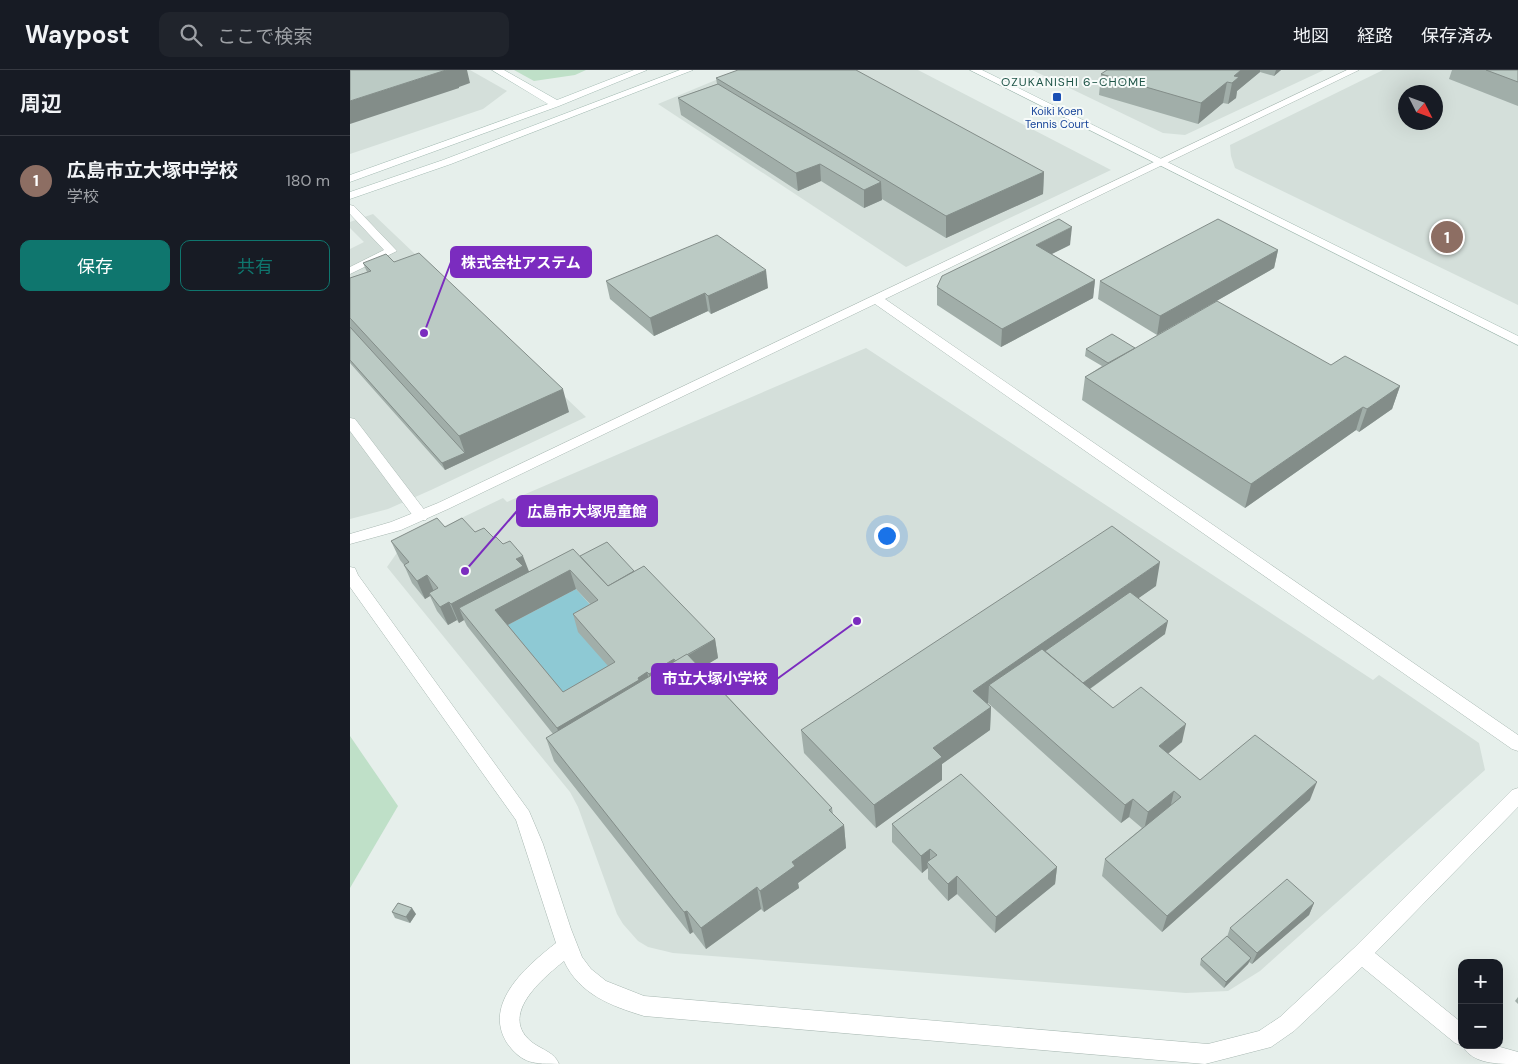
<!DOCTYPE html>
<html lang="ja">
<meta charset="utf-8">
<style>
body{margin:0;font-family:"DM Sans","Noto Sans JP",sans-serif;background:#20242c;color:#f1f3f6}
.controls{position:absolute;right:15px;bottom:15px;display:grid;overflow:hidden;border-radius:10px;box-shadow:0 5px 20px #0002}
.controls button{width:45px;height:45px;display:grid;place-items:center;padding:0;border:0;border-bottom:1px solid #363941;background:#171b24;color:#f1f3f6;font:25px sans-serif}
.compass{position:absolute;left:1048px;top:15px;width:45px;height:45px;border-radius:50%;background:#171b24;box-shadow:0 5px 20px #0002;rotate:132deg}
.you{position:absolute;left:536px;top:465px;width:18px;height:18px;margin:-12px;border:4px solid #fff;border-radius:50%;background:#1a73e8;box-shadow:0 0 0 8px #1a73e833}
.badge{display:grid;place-items:center;width:32px;height:32px;border-radius:50%;background:#0f766e;color:#fff;font-size:16px;font-weight:700}
.pin{position:absolute;translate:-50% -50%;border:2px solid #fff;box-shadow:0 1px 5px #0006}
.list{margin:0;padding:0;list-style:none}
h2{display:flex;justify-content:space-between;align-items:center;height:65px;margin:0;padding:0 20px;font-size:21px}
h2 small{font-size:16px;font-weight:400;color:#9ea1a6}
.list li{display:grid;grid-template-columns:32px 1fr auto;gap:15px;align-items:center;box-sizing:border-box;height:90px;padding:0 20px;border-top:1px solid #363941}
.list b{display:block;font-size:19px;white-space:nowrap}
.list p{margin:0;font-size:16px;white-space:nowrap;color:#9ea1a6}
.list em{font-size:16px;font-style:normal;color:#9ea1a6}
.actions{display:flex;gap:10px;padding:15px 20px}
.actions a{flex:1;padding:11px 0;border:1px solid #0f766e;border-radius:10px;text-align:center;font-size:18px;color:#0f766e}
.actions .main{background:#0f766e;color:#fff}
.icon{flex:none;width:28px;height:28px;fill:none;stroke:currentColor;stroke-width:2;stroke-linecap:round;stroke-linejoin:round}
.map{position:relative;flex:none;width:1168px;height:994px;overflow:hidden}
header{display:flex;align-items:center;gap:30px;box-sizing:border-box;height:70px;padding:0 25px;background:#171b24;border-bottom:1px solid #363941}
header strong{font-size:24px}
nav{display:flex;gap:28px;margin-inline-start:auto;font-size:18px}
.search{width:350px;height:45px;background:#20242c;display:flex;align-items:center;gap:12px;box-sizing:border-box;padding:0 18px;border-radius:10px;color:#9ea1a6;font-size:19px}
main{display:flex}
aside{flex:1;background:#171b24}
.map>svg:first-child{display:block}
.built{fill:#d4dfda;fill-rule:evenodd}
.green{fill:#bfe0c8}
.water{fill:#8ec9d4}
.lines{fill:none;stroke-linecap:round;stroke-linejoin:round}
.lane-casing{stroke:#a8b8b2;stroke-width:1}
.street-casing{stroke:#a8b8b2;stroke-width:1}
.secondary-casing{stroke:#a4bbb3;stroke-width:1}
.lane{fill:#fff;fill-rule:evenodd}
.street{fill:#fff;fill-rule:evenodd}
.secondary{fill:#fff;fill-rule:evenodd}
.wall{fill:#a1aea9;fill-rule:evenodd}
.shaded-wall{fill:#838d89}
.building{fill:#bbcac4;stroke:#838d89;fill-rule:evenodd}
.transit-dot{fill:#1a4fb4;stroke:#f7fbf9;stroke-width:2}
.labels{text-anchor:middle;dominant-baseline:central;stroke-width:4;stroke-linejoin:round;paint-order:stroke}
.far-transit-label{font-size:11px;fill:#164399;stroke:#f7fbf9}
.far-neighbourhood-label{font-size:12px;letter-spacing:1px;fill:#1f5548;stroke:#f7fbf9}
.leader{fill:none;stroke:#7b2cbf;stroke-width:2}
.callout-dot{fill:#7b2cbf;stroke:#f7fbf9;stroke-width:2}
.callout{fill:#7b2cbf;stroke:#7b2cbf;stroke-width:2}
.callout-label{font-size:15px;text-anchor:middle;font-weight:bold;fill:#fff}
</style>
<header>
<strong>Waypost</strong>
<div class="search"><svg class="icon" aria-label="search" viewBox="0 0 24 24"><circle cx="10" cy="10" r="6"/><path d="M15 15l6 6"/></svg>ここで検索</div>
<nav><a>地図</a><a>経路</a><a>保存済み</a></nav>
</header>
<main>
<aside>
<h2>周辺<small></small></h2>
<ul class="list">
<li><span class="badge" style="background:#8d6e63">1</span><div><b>広島市立大塚中学校</b><p>学校</p></div><em>180 m</em></li>
</ul>
<div class="actions"><a class="main">保存</a><a>共有</a></div>
</aside>
<div class="map">
<svg width="1168" height="994" viewBox="0 0 1168 994">
<rect width="100%" height="100%" fill="#e6efeb"/>
<g class="built">
<path d="M0 0H120L157 21 133 39 0 84Z"/>
<path d="M390 0H568L761 100 556 197 308 34Z"/>
<path d="M682 0H974L835 65 813 63Z"/>
<path d="M1033 0H1168V235L885 98 881 86 880 75ZM1056 22H1086V52H1056Z"/>
<path d="M23 144 236 347 81 420 38 439 0 449V179L14 172 0 158V152Z"/>
<path d="M516 278 1023 610 1029 605 1129 673 1135 700 910 901 878 921 836 923 323 883 298 877 288 871 273 854 267 844 228 737 220 722 37 497 51 477 153 428 157 432Z"/>
</g>
<g class="green">
<path d="M164 0H236L225 5 184 11Z"/>
<path d="M0 666 48 736 0 818Z"/>
</g>
<path class="water" d="M226 519 253 549 271 610 219 640 152 558Z"/>
<g class="lines">
<g class="lane-casing">
<g id="lane">
<path d="M0 135 4 136 47 181 0 204V197L34 180 0 144Z"/>
<path d="M0 348 5 349 76 442 78 446 76 450H66L0 361Z"/>
</g>
</g>
<g class="street-casing">
<g id="street">
<path d="M997 0H1009L535 229 1168 665V681L1162 679 525 234 98 439 51 460 0 474V464L41 452 88 433Z"/>
<path d="M0 497 5 498 8 505 179 741 193 774 221 859 232 887 241 899 256 911 294 926 858 974 909 961 930 947 1004 878 1162 720 1168 718V737L1025 883 1112 953V975H1143L1168 982V994C1148 994 1122 994 1113 976H1112L1105 973 1012 897 944 961 921 977 855 994 294 946C261 936 229 924 214 891 192 909 147 946 183 973 193 980 205 983 209 994 184 994 172 994 157 973 132 933 178 895 206 873L166 750 0 517Z"/>
</g>
</g>
<g class="secondary-casing">
<g id="secondary">
<path d="M142 0H154L207 30 284 0H297L209 36 0 112V105L198 34Z"/>
<path d="M330 0H343L101 94 0 129V122L93 90Z"/>
<path d="M620 0H632L1168 266V275Z"/>
</g>
</g>
<use href="#lane" class="lane"/>
<use href="#street" class="street"/>
<use href="#secondary" class="secondary"/>
</g>
<g class="wall">
<path d="M757 0H931L924 6 910 2 887 21 886 28 878 34 873 33 848 54 749 25 751 4Z"/>
<path d="M1102 0H1168V36L1099 9Z"/>
<path d="M366 8 694 102 693 124 596 168 532 129V130L514 138 471 111 448 121 331 45 328 28 367 14Z"/>
<path d="M720 175 702 184 745 210 743 228 651 277 587 235V217Z"/>
<path d="M928 180 924 198 807 265 748 229 750 211Z"/>
<path d="M44 192 219 342 95 400 0 293V208L17 202 13 193Z"/>
<path d="M256 211 418 218 361 244 358 241 304 266 260 229Z"/>
<path d="M785 278 981 295 1050 316 1042 339 1009 362 1006 360 895 438 732 330 735 307 752 296 735 286 736 279Z"/>
<path d="M95 457 125 462 144 468 179 502 230 486 284 501 365 569 368 588 351 598 482 738 483 744 494 755 496 778 448 813 449 818 414 842 411 839 356 879 343 862 340 864 204 691 196 668 203 664 117 556 114 550 109 553 107 550 98 555 87 541 80 526 75 529 62 513 54 495 50 490 41 471ZM226 519 240 534 223 544 228 562 258 596 213 622 158 555Z"/>
<path d="M806 516 788 528 815 564 740 619 763 638 832 672 818 684 850 710 960 730 812 862 752 806 755 789 792 758 779 747 771 753 638 633 637 634 641 637 640 660 592 694V710L526 758 454 683 451 660Z"/>
<path d="M542 754 707 797 705 814 645 863 607 824 598 831 578 809V798L572 803 542 772Z"/>
<path d="M964 833 959 845 902 894 899 892 898 894 874 918 850 895 851 889 877 867 880 858Z"/>
<path d="M42 842 66 844 60 853 45 848Z"/>
<path d="M1168 927V934L1165 931Z"/>
</g>
<g class="shaded-wall">
<path d="M96 0H117L120 13 109 17V18L0 54V31Z"/>
<path d="M891 0H910V2L887 21 886 28 878 34 882 13 884 6Z"/>
<path d="M926 0H931L924 6Z"/>
<path d="M877 12 873 33 848 54 851 33Z"/>
<path d="M470 94 471 111 448 121 446 103Z"/>
<path d="M694 102 693 124 596 168V146Z"/>
<path d="M531 112 532 130 514 138V120Z"/>
<path d="M722 157 720 175 685 192 686 175Z"/>
<path d="M928 180 924 198 807 265 810 246Z"/>
<path d="M416 200 418 218 361 244 358 226Z"/>
<path d="M745 210 743 228 651 277 652 259Z"/>
<path d="M355 223 358 241 304 266 300 248Z"/>
<path d="M1050 316 1042 339 1009 362 1017 339Z"/>
<path d="M213 319 219 342 95 400 92 393 115 383 109 366Z"/>
<path d="M1013 337 1006 360 895 438 901 414Z"/>
<path d="M173 486 180 504 109 538 114 550 109 553 101 534 166 489Z"/>
<path d="M810 492 806 516 699 591 639 615 638 633 622 644 623 621Z"/>
<path d="M220 500 226 519 152 558 145 540Z"/>
<path d="M77 505 85 524 79 523 80 526 75 529 67 511Z"/>
<path d="M99 532 107 550 98 555 90 537Z"/>
<path d="M818 551 815 564 727 628 729 616Z"/>
<path d="M365 569 368 588 331 610 327 592Z"/>
<path d="M324 589 328 608 304 622 299 604Z"/>
<path d="M297 602 302 621 214 677 207 658Z"/>
<path d="M641 637 640 660 592 694V710L526 758 524 735 583 678Z"/>
<path d="M836 654 832 672 805 694 809 676Z"/>
<path d="M967 712 960 730 812 862 817 846Z"/>
<path d="M824 721 820 739 794 760 798 742Z"/>
<path d="M783 729 779 747 771 753 775 735Z"/>
<path d="M494 755 496 778 448 813 449 818 414 842 410 821 442 792Z"/>
<path d="M580 779V795L577 792 578 798 572 803 571 786Z"/>
<path d="M707 797 705 814 645 863 646 847Z"/>
<path d="M607 806V824L598 831V814Z"/>
<path d="M407 817 411 839 356 879 351 858Z"/>
<path d="M964 833 959 845 902 894 907 883Z"/>
<path d="M62 838 66 844 60 853 56 847Z"/>
<path d="M337 841 343 862 340 864 334 842Z"/>
<path d="M901 888 898 894 874 918 876 912Z"/>
</g>
<g class="building">
<path d="M0 0H96L0 31Z"/>
<path d="M388 0H506L694 102 596 146 366 8Z"/>
<path d="M757 0H891L884 6 889 7 882 13 877 12 851 33 751 4Z"/>
<path d="M1136 0H1168V12Z"/>
<path d="M368 14 531 112 514 120 470 94 446 103 328 28Z"/>
<path d="M709 149 722 157 686 175 745 210 652 259 587 217 592 206Z"/>
<path d="M868 149 928 180 810 246 750 211Z"/>
<path d="M367 165 416 200 358 226 355 223 300 248 256 211Z"/>
<path d="M69 183 213 319 109 366 0 248V208L21 201 13 193 36 184 44 192Z"/>
<path d="M867 231 981 295 995 286 1050 316 1017 339 1013 337 901 414 735 307Z"/>
<path d="M0 257 115 383 92 393 0 290Z"/>
<path d="M762 264 785 278 758 293 736 279Z"/>
<path d="M87 448 95 457 112 448 125 462 134 458 144 468 146 467 153 474 160 471 173 486 166 489 173 496 101 534 99 532 90 537 79 523 88 518 77 505 67 511 54 495 59 492 41 471Z"/>
<path d="M762 456 810 492 623 621 641 637 583 678 592 687 524 735 451 660Z"/>
<path d="M257 472 284 501 258 516 230 486Z"/>
<path d="M223 479 258 516 294 496 365 569 326 591 324 589 299 604 297 602 288 608 289 610 207 658 109 538ZM220 500 248 530 223 544 265 592 213 622 145 540Z"/>
<path d="M780 522 818 551 733 613 695 581Z"/>
<path d="M692 579 763 638 791 617 836 654 809 676 850 710 905 665 967 712 817 846 755 789 831 727 824 721 798 742 783 729 775 735 639 615Z"/>
<path d="M337 584 482 738 479 740 494 755 442 792 445 796 410 821 407 817 351 858 337 841 334 842 196 668Z"/>
<path d="M611 704 707 797 646 847 607 806 598 814 577 792 587 785 580 779 571 786 542 754Z"/>
<path d="M937 809 964 833 907 883 880 858Z"/>
<path d="M48 833 62 838 56 847 42 842Z"/>
<path d="M877 866 901 888 876 912 851 889Z"/>
</g>
<rect class="transit-dot" x="702" y="22" width="10" height="10" rx="2.5"/>
<g class="labels">
<g class="far-transit-label">
<text x="707" y="41">Koiki Koen<tspan x="707" dy="13">Tennis Court</tspan></text>
</g>
<g class="far-neighbourhood-label">
<text x="724" y="12">OZUKANISHI 6-CHOME</text>
</g>
</g>
<path class="leader" d="M74 263L101 192M115 501L167 441M507 551L427 609"/>
<g class="callout-dot">
<circle cx="74" cy="263" r="5"/>
<circle cx="115" cy="501" r="5"/>
<circle cx="507" cy="551" r="5"/>
</g>
<g class="callout">
<rect x="101" y="177" width="140" height="30" rx="5"/>
<rect x="167" y="426" width="140" height="30" rx="5"/>
<rect x="302" y="594" width="125" height="30" rx="5"/>
</g>
<g class="callout-label">
<text x="171" y="198">株式会社アステム</text>
<text x="237" y="447">広島市大塚児童館</text>
<text x="365" y="614">市立大塚小学校</text>
</g>
</svg>
<div class="controls">
<button>+</button>
<button>−</button>
</div>
<svg class="compass" viewBox="-18 -18 36 36"><path d="M0-13l5 13h-10z" fill="#e53935"/><path d="M0 13l5-13h-10z" fill="#9ea1a6"/></svg>
<div class="you"></div>
<div class="pin badge" style="left:1097px;top:167px;background:#8d6e63">1</div>
</div>
</main>
